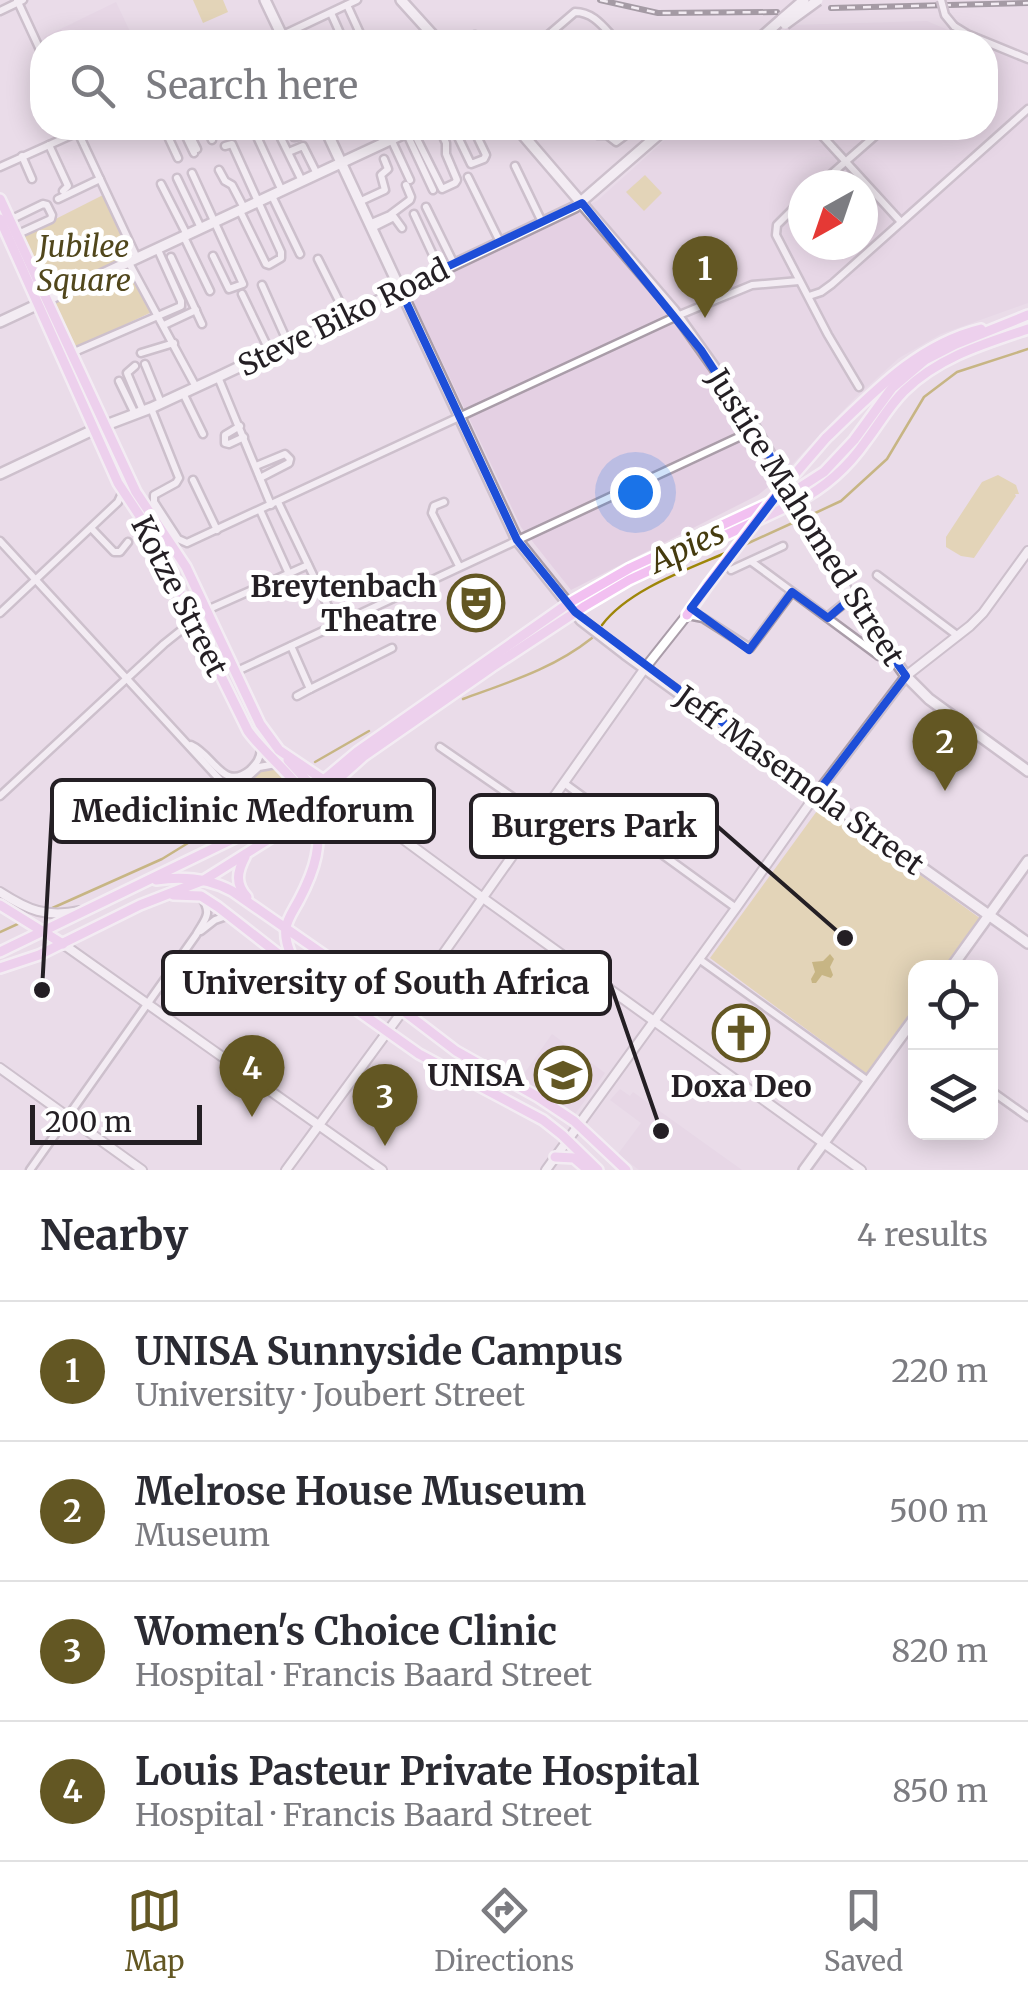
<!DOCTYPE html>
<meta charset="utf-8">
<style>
body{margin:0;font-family:Merriweather,serif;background:#f2f2f3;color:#2b2b33}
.controls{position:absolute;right:30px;bottom:30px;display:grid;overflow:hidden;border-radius:20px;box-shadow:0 5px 25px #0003}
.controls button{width:90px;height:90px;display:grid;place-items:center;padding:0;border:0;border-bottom:2px solid #e1e1e2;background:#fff;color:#2b2b33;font:50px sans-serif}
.compass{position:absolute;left:788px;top:170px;width:90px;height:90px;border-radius:50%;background:#fff;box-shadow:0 5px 25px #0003;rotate:220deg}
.scale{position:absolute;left:30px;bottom:25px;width:172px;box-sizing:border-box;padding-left:10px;border:5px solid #241f24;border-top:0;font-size:28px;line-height:35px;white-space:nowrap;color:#241f24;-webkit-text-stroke:8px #fff;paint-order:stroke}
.you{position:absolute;left:635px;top:492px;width:35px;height:35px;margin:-25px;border:8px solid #fff;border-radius:50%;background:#1a73e8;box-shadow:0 0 0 15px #1a73e833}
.badge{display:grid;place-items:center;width:65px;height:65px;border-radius:50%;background:#635723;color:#fff;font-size:32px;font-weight:700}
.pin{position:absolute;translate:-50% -82px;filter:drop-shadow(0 2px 5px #0008)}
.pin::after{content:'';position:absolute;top:52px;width:35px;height:30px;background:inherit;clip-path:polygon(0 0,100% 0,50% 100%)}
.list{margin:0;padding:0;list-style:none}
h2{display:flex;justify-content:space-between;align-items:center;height:130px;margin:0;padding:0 40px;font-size:42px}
h2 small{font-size:32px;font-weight:400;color:#7c7c81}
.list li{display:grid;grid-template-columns:65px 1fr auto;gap:30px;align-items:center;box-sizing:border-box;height:140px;padding:0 40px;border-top:2px solid #e1e1e2}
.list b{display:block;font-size:38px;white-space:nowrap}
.list p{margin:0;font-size:32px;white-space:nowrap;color:#7c7c81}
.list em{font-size:32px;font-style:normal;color:#7c7c81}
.icon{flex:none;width:55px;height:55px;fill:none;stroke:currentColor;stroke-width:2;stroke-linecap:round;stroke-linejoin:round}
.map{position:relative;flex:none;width:1028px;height:1170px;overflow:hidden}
.search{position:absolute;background:#fff;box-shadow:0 5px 25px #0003;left:30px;right:30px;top:30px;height:110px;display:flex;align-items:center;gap:25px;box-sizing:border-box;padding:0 35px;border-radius:40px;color:#7c7c81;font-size:38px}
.sheet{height:690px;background:#fff}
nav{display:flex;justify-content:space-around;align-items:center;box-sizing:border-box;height:140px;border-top:2px solid #e1e1e2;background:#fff;font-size:28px;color:#7c7c81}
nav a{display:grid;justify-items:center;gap:5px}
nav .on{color:#635723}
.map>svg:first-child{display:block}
.built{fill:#e4d0e3;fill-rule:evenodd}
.green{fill:#dcc97c}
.water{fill:#9e8609}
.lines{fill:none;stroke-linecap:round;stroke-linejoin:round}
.stream{stroke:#9e8609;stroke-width:2.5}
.minor-casing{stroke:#aa9da9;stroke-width:11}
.tertiary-casing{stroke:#aa9da9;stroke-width:12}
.secondary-casing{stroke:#aa9da9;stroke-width:14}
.primary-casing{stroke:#fff;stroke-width:14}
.minor{stroke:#fff;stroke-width:6}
.tertiary{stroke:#fff;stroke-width:8}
.secondary{stroke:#fff;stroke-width:9}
.primary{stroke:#f2c0f1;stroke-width:9}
.rail-casing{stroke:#534c53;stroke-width:6}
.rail{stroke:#fff;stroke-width:2.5;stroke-dasharray:8;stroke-linecap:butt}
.minor-bridge-casing{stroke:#aa9da9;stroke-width:11;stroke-linecap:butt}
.secondary-bridge-casing{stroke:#aa9da9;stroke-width:14;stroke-linecap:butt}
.primary-bridge-casing{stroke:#fff;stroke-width:14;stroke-linecap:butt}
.minor-bridge{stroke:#fff;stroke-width:6}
.secondary-bridge{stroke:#fff;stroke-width:9}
.primary-bridge{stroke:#f2c0f1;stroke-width:9}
.marked{fill:none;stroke:#1d4ed8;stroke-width:8;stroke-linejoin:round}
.labels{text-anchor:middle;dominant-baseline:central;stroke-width:10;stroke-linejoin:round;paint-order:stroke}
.park-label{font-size:30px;font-style:italic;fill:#51471c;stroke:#fff}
.street-label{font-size:30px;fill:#241f24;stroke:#fff}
.poi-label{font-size:30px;font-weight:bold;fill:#241f24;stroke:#fff;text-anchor:end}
.water-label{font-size:32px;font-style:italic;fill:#453b0e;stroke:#fff}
.leader{fill:none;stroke:#241f24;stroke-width:4}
.callout-dot{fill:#241f24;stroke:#fff;stroke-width:4}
.callout{fill:#fff;stroke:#241f24;stroke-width:4}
.callout-label{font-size:32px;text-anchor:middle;font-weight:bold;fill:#241f24}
</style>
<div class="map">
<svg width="1028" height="1170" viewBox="0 0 1028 1170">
<rect width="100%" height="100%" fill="#eadce9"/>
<g class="built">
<path d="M116 2 135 42H47L44 37Z"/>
<path d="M927 21 976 42H771L790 25Z"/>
<path d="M986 46 1028 64V303L941 334 899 358 855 398 777 480 758 495 571 590 521 527 408 290 597 201 678 128H986ZM803 185H863V245H803Z"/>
<path d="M552 1034 605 1073 575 1114 521 1078Z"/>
<path d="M620 1089 630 1096 633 1092 742 1170H639L618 1154 641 1123 610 1100Z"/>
</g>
<g class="green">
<path d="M193 0H223L228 12 203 23Z"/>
<path d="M645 175 662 193 644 211 626 192Z"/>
<path d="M105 194 154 311 71 350 22 236Z"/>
<path d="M998 475 1016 485 1019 494H1015L1016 496 974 558 961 556 946 547V537L982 482Z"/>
<path d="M267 766H271L299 793 262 819 239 792Z"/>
<path d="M822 804 981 919 945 967 916 968 915 1008 867 1074 710 958Z"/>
</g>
<path class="water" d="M830 954 834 959 830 967 833 975 831 978 822 975 816 983H812L811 979 815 972 812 962 823 961Z"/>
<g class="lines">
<g class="stream">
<path d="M813 514 841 501 887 459 924 397 957 372 1028 349"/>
<path d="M742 546 799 520"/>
<path d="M602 625C629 589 689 569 730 551"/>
<path d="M463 699C509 682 553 669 592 638"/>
<path d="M315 762 369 731"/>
<path d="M48 910 162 859 237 813"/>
<path d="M0 932 22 922"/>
</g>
<g class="minor-casing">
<g id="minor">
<path d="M17 0 42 54"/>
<path d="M347 5 364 42"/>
<path d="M0 11 23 0"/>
<path d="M331 13 344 42"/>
<path d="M954 26 967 34 1028 59"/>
<path d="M475 35 481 42"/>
<path d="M268 42 357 0"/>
<path d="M540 42 575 12C594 12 604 28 617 41"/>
<path d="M76 128 137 258"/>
<path d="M164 128 178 158"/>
<path d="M182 128 194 153"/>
<path d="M207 128 212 140"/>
<path d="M253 128 282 191"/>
<path d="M276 128 302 181"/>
<path d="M289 128 294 137 299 136"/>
<path d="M379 128 385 142"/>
<path d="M588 128 597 135H607L616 142 635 128"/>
<path d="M815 128 901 222"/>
<path d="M187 129 197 149"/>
<path d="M412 129 442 189 455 183 457 180 446 154V143L439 128"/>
<path d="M406 132 433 190"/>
<path d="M458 137 471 164 484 159 486 155 473 128"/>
<path d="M391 139 410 180"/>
<path d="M49 145 68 186 63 191"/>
<path d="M225 146 232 144 281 252V258L269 265 266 264 240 211"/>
<path d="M291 151 303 146 317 174"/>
<path d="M22 156 32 179"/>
<path d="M515 166 542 222"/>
<path d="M0 167 87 128"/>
<path d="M219 170 225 181 232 185 244 208"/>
<path d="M192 173 243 284 229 289 213 256"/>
<path d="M468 177 500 242"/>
<path d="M177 178 201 228"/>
<path d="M161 184 187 235"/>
<path d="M819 185 884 128"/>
<path d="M272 196 300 254"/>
<path d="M58 199 100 179"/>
<path d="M803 199 777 225 776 235 828 335 859 387"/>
<path d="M359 202 385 190 381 175 388 169 384 159"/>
<path d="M426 207 454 264"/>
<path d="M414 214 440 270"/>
<path d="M10 220 43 204 47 205 52 215 51 219 16 235"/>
<path d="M369 224 390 215 410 200 411 197 406 185"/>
<path d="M372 228 394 217 402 228"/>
<path d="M184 237 210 291"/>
<path d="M171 257 202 324"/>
<path d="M318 259 346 315"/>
<path d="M129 263 196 387"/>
<path d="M262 285 288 343"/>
<path d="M242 294 270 352"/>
<path d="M809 296 821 292 832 284 1028 109"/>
<path d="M164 325 196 310"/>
<path d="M72 353 181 306V301L158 250"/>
<path d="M141 353 174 343"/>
<path d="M145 364 161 403"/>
<path d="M135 366 127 373 143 411"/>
<path d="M218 377 271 505"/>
<path d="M119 381 135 414"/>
<path d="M183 393 203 434"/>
<path d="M151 408 179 478 176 483 154 495V502L178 539 187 543 677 316 752 285 799 281"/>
<path d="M240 426 225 435V443L229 444 244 437"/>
<path d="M256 466 285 454 290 459 289 463 260 478"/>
<path d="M193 480 217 530"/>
<path d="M278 502 337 625"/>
<path d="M444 502 434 506 432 513 459 566"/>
<path d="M260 510 289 574"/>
<path d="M91 528 114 552H120L128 542"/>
<path d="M0 541 244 806 257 818 266 822"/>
<path d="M752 562 879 656"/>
<path d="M731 570 783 546"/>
<path d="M877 575 958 636"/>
<path d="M207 610 308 565"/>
<path d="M0 613 118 502 123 491"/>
<path d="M688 615 703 618 750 648 792 592"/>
<path d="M827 617 851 598"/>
<path d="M291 646 310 689 392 648"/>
<path d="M235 672 756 429"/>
<path d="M297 696 310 689"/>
<path d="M191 745C214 755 223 792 250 770 257 763 260 759 261 749"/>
<path d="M440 747 540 816"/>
<path d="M564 783 736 908"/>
<path d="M232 791 259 767 276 764"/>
<path d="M0 796 164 644 194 620"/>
<path d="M201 931 215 920 229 915"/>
<path d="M699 959 868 1081"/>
<path d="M905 1030 916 1037"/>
<path d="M990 1090 1028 1117"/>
<path d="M30 1170 196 935C204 920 213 915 202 898"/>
</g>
</g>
<g class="tertiary-casing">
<g id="tertiary">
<path d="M331 786 483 898 861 1170"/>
<path d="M0 892C28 910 46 918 80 911"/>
<path d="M63 944 382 1170"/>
<path d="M0 1068 142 1170"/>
<path d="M286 1170 407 1005 645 668 687 615"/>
<path d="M546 1170 736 908 817 793 906 676 970 626 983 613 1028 551"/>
</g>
</g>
<g class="secondary-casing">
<g id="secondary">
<path d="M265 0 285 42"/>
<path d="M401 0 439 42"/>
<path d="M756 42 782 19"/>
<path d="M325 128 517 540 581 620 625 654 817 793 1028 943"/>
<path d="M517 128 674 311 748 415 851 598 906 676 929 699 1028 771"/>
<path d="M0 322 416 128"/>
<path d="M0 474 93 430 151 408 218 377 575 207 666 128"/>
<path d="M951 968 1028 861"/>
<path d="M804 1170 916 1016"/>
</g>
</g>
<g class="primary-casing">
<g id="primary">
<path d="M0 199 136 492 186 567 260 724 279 750 325 781"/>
<path d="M0 219 118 483 149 530 248 731C267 757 301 781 313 810 325 841 314 872 299 900 295 908 287 919 286 928 284 941 291 954 295 966"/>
<path d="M826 438C872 394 916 345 981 329"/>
<path d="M687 615 708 585"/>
<path d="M288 760 308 782 311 792"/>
<path d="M245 857C237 872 235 884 247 897"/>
<path d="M156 880C183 876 208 878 232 891L389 1000 456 1051 538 1097 574 1121 626 1170"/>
<path d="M173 895 201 896 218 907 286 960 419 1054 543 1120 562 1135 598 1170"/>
<path d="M0 905 63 944"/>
<path d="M0 952 282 815 357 752 569 603 630 568 793 492 824 472 854 440 892 388 925 360 956 344 1028 315"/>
<path d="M0 968 39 955 140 905 204 880 277 834 364 756 492 667 585 606 629 580 797 502C826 487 848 467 866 441 879 424 889 406 904 391 939 357 983 344 1028 329"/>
<path d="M555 1157 574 1158 588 1170"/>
</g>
</g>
<use href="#minor" class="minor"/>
<use href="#tertiary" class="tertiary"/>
<use href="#secondary" class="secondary"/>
<use href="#primary" class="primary"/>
<g class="rail-casing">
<g id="rail">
<path d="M600 0 658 13 777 12"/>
<path d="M831 8 1028 3"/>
</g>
</g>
<use href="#rail" class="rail"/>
<g class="minor-bridge-casing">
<path id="minor-bridge" d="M941 0 945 15 954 26"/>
</g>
<g class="secondary-bridge-casing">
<g id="secondary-bridge">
<path d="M782 19 804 0"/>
<path d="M785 24 818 0"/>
</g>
</g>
<g class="primary-bridge-casing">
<path id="primary-bridge" d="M708 585 770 503 826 438"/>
</g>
<use href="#minor-bridge" class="minor-bridge"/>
<use href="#secondary-bridge" class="secondary-bridge"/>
<use href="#primary-bridge" class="primary-bridge"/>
</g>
<path d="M0 0H1028V1170H0ZM582 203 701 350 787 482 691 608 749 650 792 592 828 618 851 598 906 676 817 793 575 612 517 540 400 289Z" fill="#eadce9" fill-opacity=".55" fill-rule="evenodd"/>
<path class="marked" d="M582 203 701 350 787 482 691 608 749 650 792 592 828 618 851 598 906 676 817 793 575 612 517 540 400 289Z"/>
<defs>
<g id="theatre-ring" transform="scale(2.875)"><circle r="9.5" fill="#fff" stroke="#635723" stroke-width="1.5"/><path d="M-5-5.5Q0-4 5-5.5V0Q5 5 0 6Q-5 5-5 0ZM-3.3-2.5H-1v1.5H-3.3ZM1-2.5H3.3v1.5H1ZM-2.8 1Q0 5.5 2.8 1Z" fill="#635723"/></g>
<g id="church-ring" transform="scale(2.875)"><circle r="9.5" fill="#fff" stroke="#635723" stroke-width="1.5"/><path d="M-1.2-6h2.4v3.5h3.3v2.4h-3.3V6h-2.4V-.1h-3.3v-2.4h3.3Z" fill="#635723"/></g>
<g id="university-ring" transform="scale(2.875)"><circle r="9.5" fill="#fff" stroke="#635723" stroke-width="1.5"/><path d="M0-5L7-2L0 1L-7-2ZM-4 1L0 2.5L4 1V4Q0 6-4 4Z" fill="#635723"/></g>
</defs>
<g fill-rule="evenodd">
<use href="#theatre-ring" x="476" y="603"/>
<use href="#church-ring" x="741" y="1033"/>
<use href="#university-ring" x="563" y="1075"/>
</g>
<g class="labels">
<g class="park-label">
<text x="84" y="246">Jubilee<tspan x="84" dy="34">Square</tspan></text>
</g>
<g class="street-label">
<text transform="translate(343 317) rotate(-26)">Steve Biko Road</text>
<text transform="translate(806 517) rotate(58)">Justice Mahomed Street</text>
<text transform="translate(180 596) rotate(63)">Kotze Street</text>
<text transform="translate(800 780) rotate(36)">Jeff Masemola Street</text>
</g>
<g class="poi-label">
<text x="437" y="586">Breytenbach<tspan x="437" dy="34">Theatre</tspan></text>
<text x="524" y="1075">UNISA</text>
<text x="741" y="1086" text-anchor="middle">Doxa Deo</text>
</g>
<g class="water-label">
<text transform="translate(687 547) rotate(-25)">Apies</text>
</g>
</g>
<path class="leader" d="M42 990L52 811M845 938L717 826M661 1131L610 983"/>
<g class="callout-dot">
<circle cx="42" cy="990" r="10"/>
<circle cx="845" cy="938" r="10"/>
<circle cx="661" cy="1131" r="10"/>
</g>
<g class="callout">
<rect x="52" y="780" width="382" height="62" rx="10"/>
<rect x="471" y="795" width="246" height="62" rx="10"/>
<rect x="163" y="952" width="447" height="62" rx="10"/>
</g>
<g class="callout-label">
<text x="243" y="822">Mediclinic Medforum</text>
<text x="594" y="837">Burgers Park</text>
<text x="386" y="994">University of South Africa</text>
</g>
</svg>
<div class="controls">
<button><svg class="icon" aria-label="locate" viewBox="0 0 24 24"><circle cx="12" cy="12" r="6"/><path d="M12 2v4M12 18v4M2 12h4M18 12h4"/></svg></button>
<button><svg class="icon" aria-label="layers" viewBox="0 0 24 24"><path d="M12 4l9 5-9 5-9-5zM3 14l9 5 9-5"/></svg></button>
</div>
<svg class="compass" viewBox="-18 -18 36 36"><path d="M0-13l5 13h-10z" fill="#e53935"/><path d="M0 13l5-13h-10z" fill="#7c7c81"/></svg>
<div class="scale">200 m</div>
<div class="you"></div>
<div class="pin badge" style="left:705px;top:318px">1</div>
<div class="pin badge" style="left:945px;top:791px">2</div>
<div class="pin badge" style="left:385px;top:1146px">3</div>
<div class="pin badge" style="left:252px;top:1117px">4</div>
<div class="search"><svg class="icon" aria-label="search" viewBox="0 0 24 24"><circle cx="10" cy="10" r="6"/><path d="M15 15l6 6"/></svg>Search here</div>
</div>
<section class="sheet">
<h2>Nearby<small>4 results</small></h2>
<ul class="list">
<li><span class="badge">1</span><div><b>UNISA Sunnyside Campus</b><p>University · Joubert Street</p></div><em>220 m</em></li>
<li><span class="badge">2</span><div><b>Melrose House Museum</b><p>Museum</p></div><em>500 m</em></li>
<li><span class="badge">3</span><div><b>Women's Choice Clinic</b><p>Hospital · Francis Baard Street</p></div><em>820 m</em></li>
<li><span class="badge">4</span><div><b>Louis Pasteur Private Hospital</b><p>Hospital · Francis Baard Street</p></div><em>850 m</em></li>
</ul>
</section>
<nav>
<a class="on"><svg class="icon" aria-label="map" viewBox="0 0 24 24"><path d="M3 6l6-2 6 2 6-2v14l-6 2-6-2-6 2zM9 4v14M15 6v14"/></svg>Map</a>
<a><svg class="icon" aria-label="directions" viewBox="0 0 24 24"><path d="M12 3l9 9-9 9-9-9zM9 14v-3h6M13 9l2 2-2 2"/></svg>Directions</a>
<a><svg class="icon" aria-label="saved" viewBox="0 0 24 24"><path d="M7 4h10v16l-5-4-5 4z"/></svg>Saved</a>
</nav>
